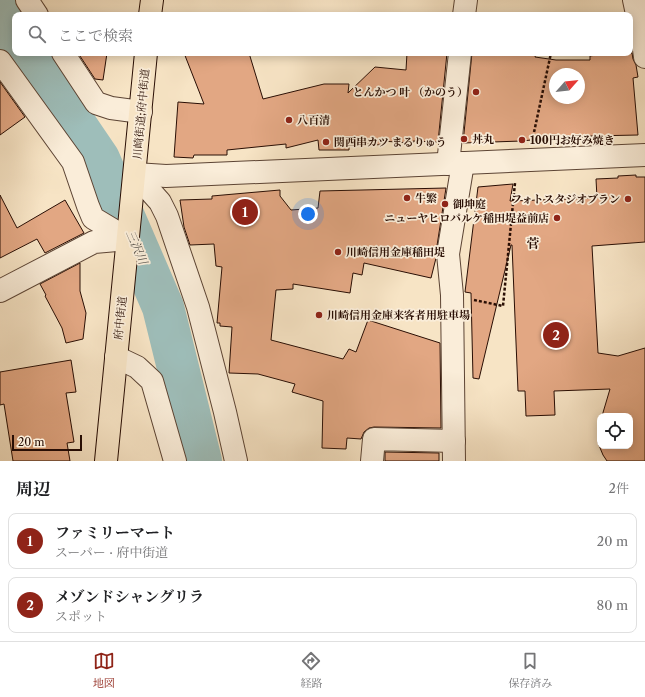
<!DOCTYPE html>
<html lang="ja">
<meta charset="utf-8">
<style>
body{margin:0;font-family:"Libre Caslon Text","Noto Serif JP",serif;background:#f6f6f6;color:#202124}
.controls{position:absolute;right:12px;bottom:12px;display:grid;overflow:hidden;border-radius:8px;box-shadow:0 2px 10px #0003}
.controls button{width:36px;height:36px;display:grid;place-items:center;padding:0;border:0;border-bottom:1px solid #e0e0e0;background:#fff;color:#202124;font:20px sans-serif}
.compass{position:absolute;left:549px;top:68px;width:36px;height:36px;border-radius:50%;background:#fff;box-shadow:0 2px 10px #0003;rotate:63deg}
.scale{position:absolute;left:12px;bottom:10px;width:70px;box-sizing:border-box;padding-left:4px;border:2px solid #290e04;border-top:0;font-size:11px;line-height:14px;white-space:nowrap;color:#290e04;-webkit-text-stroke:3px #faedd9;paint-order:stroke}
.you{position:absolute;left:308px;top:214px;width:14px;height:14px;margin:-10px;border:3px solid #fff;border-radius:50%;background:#1a73e8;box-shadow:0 0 0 6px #1a73e833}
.badge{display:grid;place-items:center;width:26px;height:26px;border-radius:50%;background:#8f2418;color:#fff;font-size:13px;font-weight:700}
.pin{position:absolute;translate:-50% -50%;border:2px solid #fff;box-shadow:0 1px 4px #0006}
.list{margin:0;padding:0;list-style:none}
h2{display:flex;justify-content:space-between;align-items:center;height:52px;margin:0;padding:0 16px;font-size:17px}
h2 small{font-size:13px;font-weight:400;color:#757577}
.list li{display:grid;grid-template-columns:26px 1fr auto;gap:12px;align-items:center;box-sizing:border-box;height:56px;margin:0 8px 8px;padding:0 8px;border:1px solid #e0e0e0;border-radius:8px}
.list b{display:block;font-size:15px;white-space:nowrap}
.list p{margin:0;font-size:13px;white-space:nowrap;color:#757577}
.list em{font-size:13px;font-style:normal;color:#757577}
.icon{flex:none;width:22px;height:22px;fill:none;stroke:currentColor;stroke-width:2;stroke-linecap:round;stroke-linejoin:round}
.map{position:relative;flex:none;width:645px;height:461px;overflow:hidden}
.search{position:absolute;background:#fff;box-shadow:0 2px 10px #0003;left:12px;right:12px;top:12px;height:44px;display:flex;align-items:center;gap:10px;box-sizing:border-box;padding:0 14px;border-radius:8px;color:#757577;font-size:15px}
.sheet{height:180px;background:#fff}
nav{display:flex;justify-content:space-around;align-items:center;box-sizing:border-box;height:56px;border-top:1px solid #e0e0e0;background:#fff;font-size:11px;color:#757577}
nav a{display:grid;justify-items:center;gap:2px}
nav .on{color:#8f2418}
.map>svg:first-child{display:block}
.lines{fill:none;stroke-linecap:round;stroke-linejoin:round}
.river{stroke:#9ebeba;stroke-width:42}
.building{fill:#e2a783;stroke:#290e04;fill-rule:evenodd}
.minor-casing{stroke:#5c4434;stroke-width:24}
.major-casing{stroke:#290e04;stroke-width:24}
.path{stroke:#290e04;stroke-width:2.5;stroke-dasharray:3 2;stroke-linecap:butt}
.minor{stroke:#faedd9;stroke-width:22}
.major{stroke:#f7e4c5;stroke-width:22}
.poi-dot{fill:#8f2418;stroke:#faedd9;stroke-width:1.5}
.labels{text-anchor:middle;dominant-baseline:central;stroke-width:3.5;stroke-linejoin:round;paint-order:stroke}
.poi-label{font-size:11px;font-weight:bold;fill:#290e04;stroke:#faedd9;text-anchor:start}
.street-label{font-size:11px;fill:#290e04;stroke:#faedd9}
.water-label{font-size:12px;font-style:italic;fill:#58544d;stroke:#faedd9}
.quarter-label{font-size:13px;font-weight:bold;fill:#290e04;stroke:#faedd9}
</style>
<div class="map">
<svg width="645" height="461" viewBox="0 0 645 461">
<rect width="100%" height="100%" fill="#f7e4c5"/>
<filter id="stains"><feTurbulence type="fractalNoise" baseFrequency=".005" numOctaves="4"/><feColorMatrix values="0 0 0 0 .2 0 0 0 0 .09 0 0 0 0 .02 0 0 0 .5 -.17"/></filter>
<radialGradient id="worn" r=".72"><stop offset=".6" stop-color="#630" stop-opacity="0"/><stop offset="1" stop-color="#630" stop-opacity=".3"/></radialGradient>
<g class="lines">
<g class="river">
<path d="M0 13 15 35"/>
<path d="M27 53 99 159 163 307 201 461"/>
</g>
</g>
<g class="building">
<path d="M78 53H107L103 80 95 79Z"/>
<path d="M184 53H249L263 99 324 84H349L348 93 375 67 406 70 407 53H447L438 142 413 141V143L381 141 380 145 349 142V150H319L318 140 286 148V144L227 150V155H194L193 158 174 157 178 102 204 104Z"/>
<path d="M472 53H536L535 57 556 60H590V56L609 53H632L633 59 636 65 638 77 633 78 638 135 590 136 568 139V136L522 141 463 143ZM555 74H579V98H555Z"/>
<path d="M0 82 25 117 0 135Z"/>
<path d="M636 175V177H645V242L592 246 598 353 618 356 645 348V461H607L603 455 598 443V429L600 424V446H630V416H602L610 389 554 391 555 415 526 416 525 391H518L512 245H511L479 379 473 378 471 293 465 292 478 187 513 184 510 201 597 198 596 179 618 178V176Z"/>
<path d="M446 188 436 252V258L431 278 364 263 362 275 353 273 350 293 293 284V289L276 290 271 340 343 359 349 349 356 352 368 320 440 343 441 428 374 427 369 428 364 432 361 439 347 438 346 449 322 448 323 401 292 392 295 384 258 374 229 373 232 327 220 326V323H217L222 267 216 266 214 244 190 245 184 227 180 200 212 199V196L280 190V196L291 210 318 208 320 191Z"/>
<path d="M0 195 17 228 65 200 84 233 45 253 37 239 0 258Z"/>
<path d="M80 263V291L86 313 83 339 66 343 62 328 45 296 46 295 40 284Z"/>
<path d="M71 360 76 392 66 393 74 442 67 443 70 461H13L4 404 0 405V372Z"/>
<path d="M385 452 439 453V461H385Z"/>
</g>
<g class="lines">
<g class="minor-casing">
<g id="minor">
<path d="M27 0 37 15"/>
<path d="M634 0 643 42 645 57"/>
<path d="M464 15 466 0"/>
<path d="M63 53 96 103 111 108 141 112"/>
<path d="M0 61 73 162 88 206 93 218 128 239"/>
<path d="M448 164 460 53"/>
<path d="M135 174 166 176 645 155"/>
<path d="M135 174 160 202 167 216 198 307 225 412 236 461"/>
<path d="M0 291 94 242 128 239"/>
<path d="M116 357 137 367 152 381 175 461"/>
<path d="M372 461 374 439 454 441"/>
<path d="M454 461 452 295 448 254 463 163"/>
</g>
</g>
<g class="major-casing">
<g id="major">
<path d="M150 15 152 0"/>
<path d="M106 461 146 53"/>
</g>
</g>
<g class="path">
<path d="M533 137 551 53"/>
<path d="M474 300 503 306 515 183"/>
</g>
<use href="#minor" class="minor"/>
<use href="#major" class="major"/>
</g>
<g class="poi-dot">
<circle cx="476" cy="92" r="4"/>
<circle cx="289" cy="120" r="4"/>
<circle cx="464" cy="139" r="4"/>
<circle cx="522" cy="140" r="4"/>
<circle cx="326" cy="142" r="4"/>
<circle cx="407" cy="198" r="4"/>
<circle cx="628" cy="199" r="4"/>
<circle cx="445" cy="204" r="4"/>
<circle cx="557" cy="218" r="4"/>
<circle cx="338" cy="252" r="4"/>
<circle cx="319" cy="315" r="4"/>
</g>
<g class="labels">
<g class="poi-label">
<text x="468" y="92" text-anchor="end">とんかつ 叶 （かのう）</text>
<text x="297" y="120">八百清</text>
<text x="472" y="139">丼丸</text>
<text x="530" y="140">100円お好み焼き</text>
<text x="334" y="142">関西串カツ まるりゅう</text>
<text x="415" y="198">牛繁</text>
<text x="620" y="199" text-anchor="end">フォトスタジオブラン</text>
<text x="453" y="204">御坤庭</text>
<text x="549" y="218" text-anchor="end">ニューヤヒロパルケ稲田堤益前店</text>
<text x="346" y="252">川崎信用金庫稲田堤</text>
<text x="327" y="315">川崎信用金庫来客者用駐車場</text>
</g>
<g class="street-label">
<text transform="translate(141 114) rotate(-85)">川崎街道;府中街道</text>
<text transform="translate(120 318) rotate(-84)">府中街道</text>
</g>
<g class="water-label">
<text transform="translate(137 247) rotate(67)">三沢川</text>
</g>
<g class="quarter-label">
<text x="533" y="243">菅</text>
</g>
</g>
<rect width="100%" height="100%" filter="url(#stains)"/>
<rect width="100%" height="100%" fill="url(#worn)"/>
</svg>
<div class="controls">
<button><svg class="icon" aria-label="locate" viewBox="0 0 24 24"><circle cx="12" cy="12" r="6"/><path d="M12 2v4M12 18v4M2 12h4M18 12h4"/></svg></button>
</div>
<svg class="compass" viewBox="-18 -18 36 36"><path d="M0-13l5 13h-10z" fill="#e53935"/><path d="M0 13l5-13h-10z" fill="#757577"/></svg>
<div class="scale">20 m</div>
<div class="you"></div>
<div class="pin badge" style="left:245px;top:212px">1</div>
<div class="pin badge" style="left:556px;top:335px">2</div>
<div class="search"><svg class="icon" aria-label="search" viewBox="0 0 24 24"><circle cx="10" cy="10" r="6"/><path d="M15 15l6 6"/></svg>ここで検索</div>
</div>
<section class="sheet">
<h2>周辺<small>2件</small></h2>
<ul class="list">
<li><span class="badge">1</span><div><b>ファミリーマート</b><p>スーパー · 府中街道</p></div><em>20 m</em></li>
<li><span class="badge">2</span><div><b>メゾンドシャングリラ</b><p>スポット</p></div><em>80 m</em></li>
</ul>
</section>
<nav>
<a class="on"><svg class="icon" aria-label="map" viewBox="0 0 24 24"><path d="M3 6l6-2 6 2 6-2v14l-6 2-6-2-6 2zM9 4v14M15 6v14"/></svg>地図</a>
<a><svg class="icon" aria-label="directions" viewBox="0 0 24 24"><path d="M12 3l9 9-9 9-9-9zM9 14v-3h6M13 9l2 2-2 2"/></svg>経路</a>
<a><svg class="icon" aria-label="saved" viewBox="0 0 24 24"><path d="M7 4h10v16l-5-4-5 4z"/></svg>保存済み</a>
</nav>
